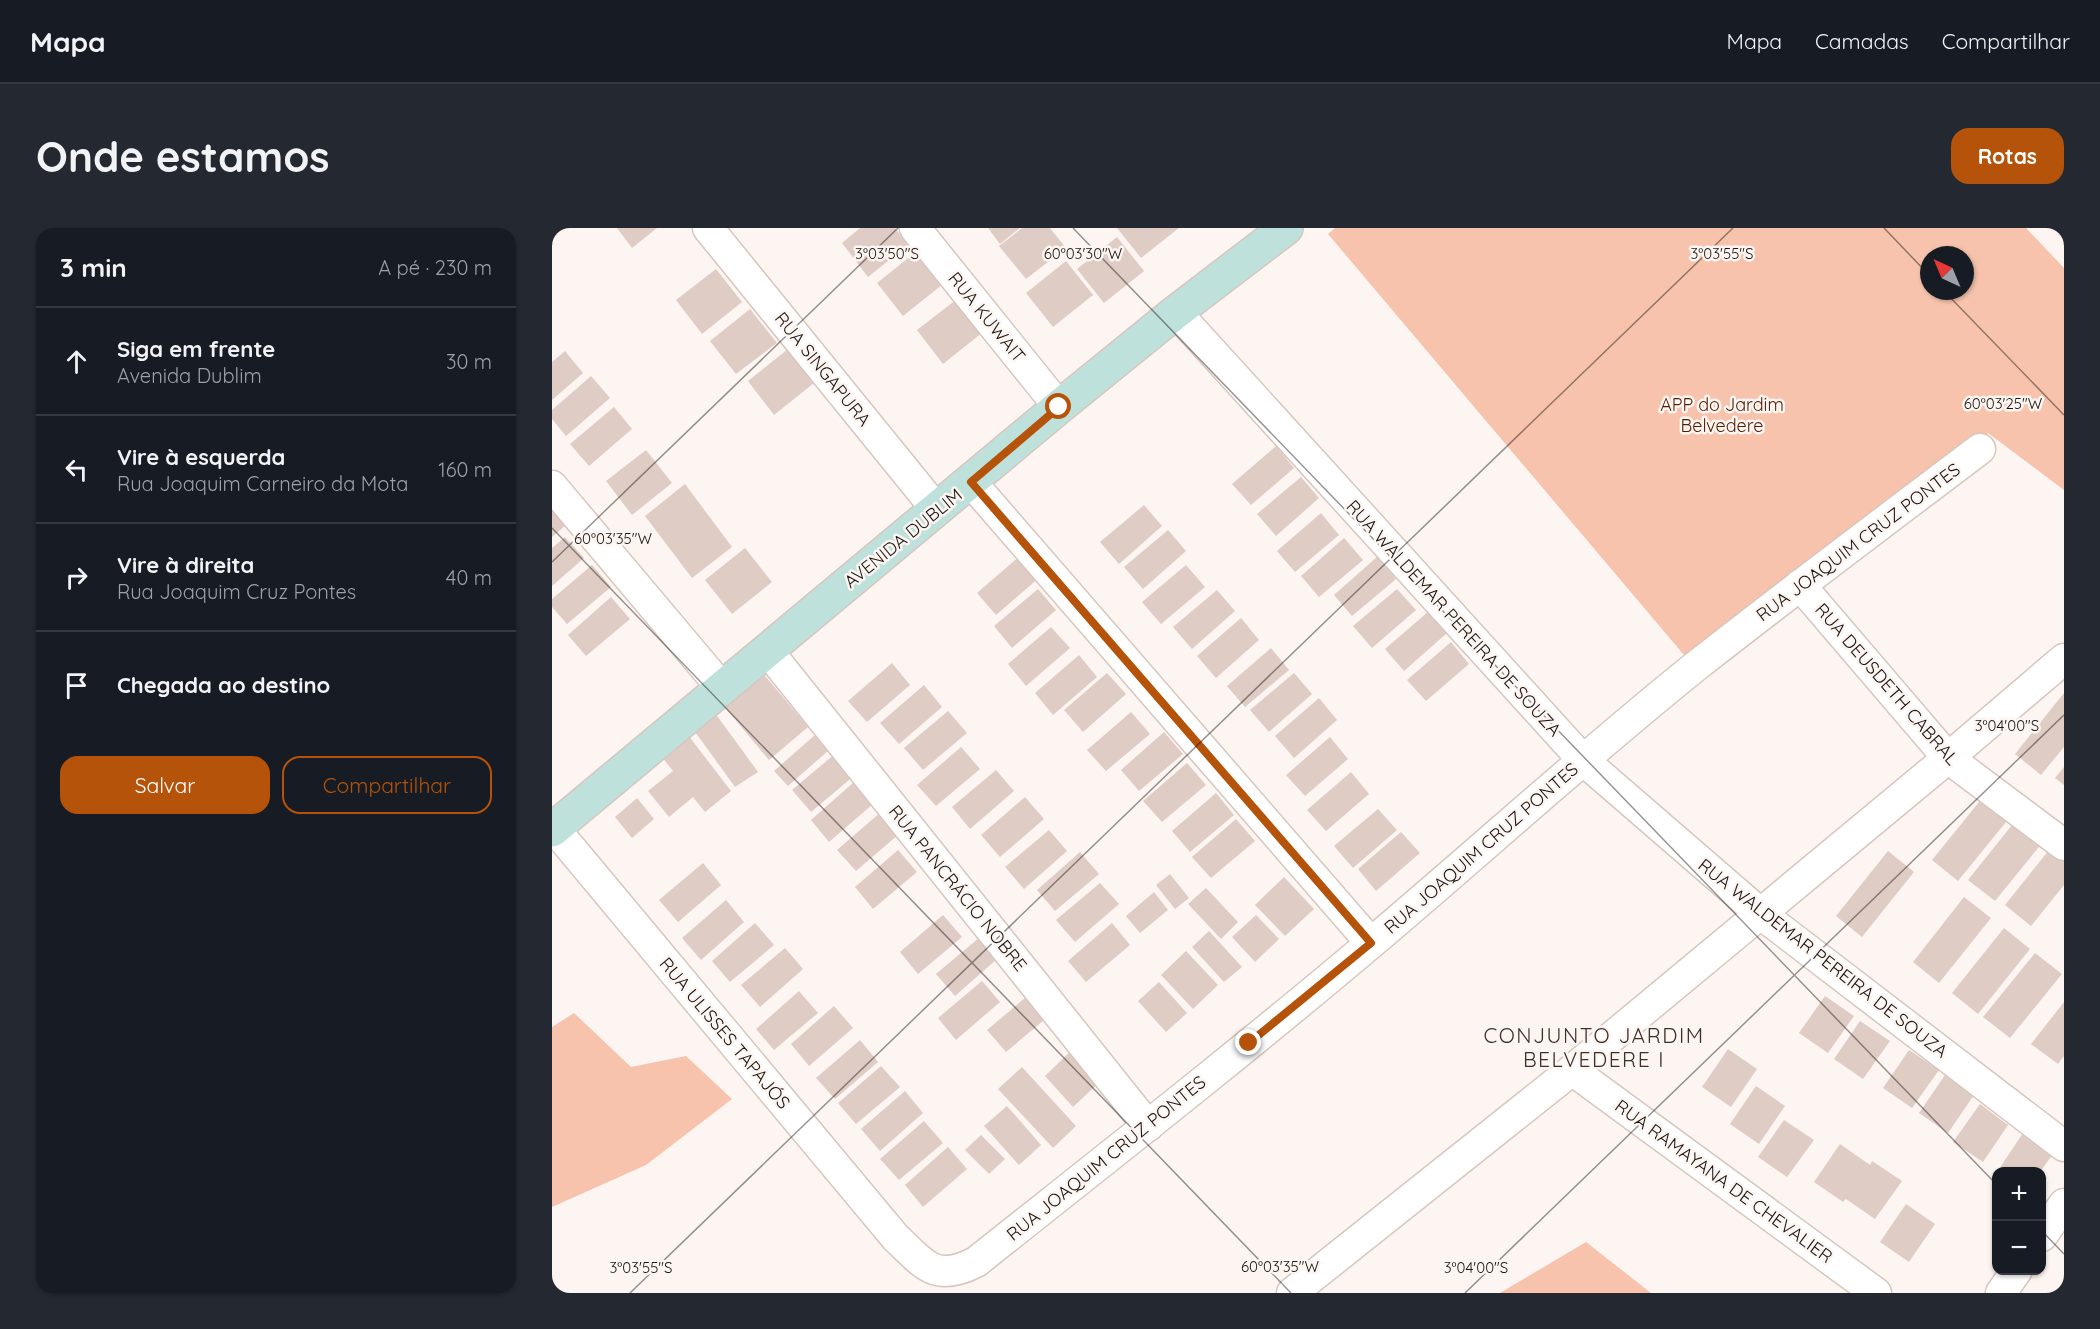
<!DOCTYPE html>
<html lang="pt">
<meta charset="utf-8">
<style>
body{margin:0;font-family:Quicksand,sans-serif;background:#242831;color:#f1f3f6}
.controls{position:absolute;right:18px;bottom:18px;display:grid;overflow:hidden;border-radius:12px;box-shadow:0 2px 4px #0004}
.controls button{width:54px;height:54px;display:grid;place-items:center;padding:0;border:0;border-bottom:2px solid #363941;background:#171b24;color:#f1f3f6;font:30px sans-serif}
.compass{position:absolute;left:1368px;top:18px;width:54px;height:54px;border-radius:50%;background:#171b24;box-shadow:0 2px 4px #0004;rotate:316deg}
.stop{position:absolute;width:18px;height:18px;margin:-14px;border:4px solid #b45309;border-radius:50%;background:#fff}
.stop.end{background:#b45309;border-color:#fff;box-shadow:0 2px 6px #0008}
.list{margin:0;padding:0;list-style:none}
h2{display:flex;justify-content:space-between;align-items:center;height:78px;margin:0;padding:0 24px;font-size:26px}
h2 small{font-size:20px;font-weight:400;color:#9ea1a6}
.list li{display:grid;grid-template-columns:39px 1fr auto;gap:18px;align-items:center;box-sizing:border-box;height:108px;padding:0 24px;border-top:2px solid #363941}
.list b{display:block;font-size:22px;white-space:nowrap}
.list p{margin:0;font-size:20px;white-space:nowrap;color:#9ea1a6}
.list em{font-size:20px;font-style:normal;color:#9ea1a6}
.actions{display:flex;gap:12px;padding:18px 24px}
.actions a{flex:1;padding:14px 0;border:2px solid #b45309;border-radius:18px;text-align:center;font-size:21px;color:#b45309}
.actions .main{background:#b45309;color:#fff}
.icon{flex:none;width:33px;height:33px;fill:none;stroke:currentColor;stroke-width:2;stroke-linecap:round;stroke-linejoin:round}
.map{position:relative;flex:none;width:1512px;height:1065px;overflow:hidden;border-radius:18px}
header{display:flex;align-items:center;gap:36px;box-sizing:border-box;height:84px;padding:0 30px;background:#171b24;border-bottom:2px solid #363941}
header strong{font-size:28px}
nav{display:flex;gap:33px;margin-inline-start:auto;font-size:21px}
.intro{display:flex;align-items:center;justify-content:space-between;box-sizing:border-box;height:144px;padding:0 36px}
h1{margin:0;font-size:42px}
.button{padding:15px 27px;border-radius:18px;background:#b45309;color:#fff;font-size:21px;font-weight:700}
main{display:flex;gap:36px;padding:0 36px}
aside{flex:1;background:#171b24;border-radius:18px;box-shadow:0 2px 4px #0004}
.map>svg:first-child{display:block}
.green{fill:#f7c3ac;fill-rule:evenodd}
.building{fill:#dfcdc5}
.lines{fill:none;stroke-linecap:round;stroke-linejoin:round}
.street-casing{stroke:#d8c6be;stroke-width:33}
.secondary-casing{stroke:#d8c6be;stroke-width:36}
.street{stroke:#fff;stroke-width:30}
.secondary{stroke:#bee1dc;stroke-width:33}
.route{stroke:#b45309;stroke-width:8}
.ticks{fill:none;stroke:#1b1512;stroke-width:1.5;stroke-opacity:0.45}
.labels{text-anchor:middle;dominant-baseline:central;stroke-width:5;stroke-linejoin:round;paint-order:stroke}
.street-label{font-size:18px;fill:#1b1512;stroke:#fcf5f1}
.park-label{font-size:18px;fill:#521d00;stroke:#fcf5f1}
.quarter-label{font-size:21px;letter-spacing:1.5px;fill:#3e3029;stroke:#fcf5f1}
.ticks-label{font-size:15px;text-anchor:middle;fill:#1b1512;stroke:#fcf5f1;stroke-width:5;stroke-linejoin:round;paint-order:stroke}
</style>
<header>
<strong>Mapa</strong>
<nav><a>Mapa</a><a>Camadas</a><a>Compartilhar</a></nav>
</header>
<div class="intro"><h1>Onde estamos</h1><a class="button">Rotas</a></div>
<main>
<aside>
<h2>3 min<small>A pé · 230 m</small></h2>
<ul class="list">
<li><svg class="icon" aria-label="ahead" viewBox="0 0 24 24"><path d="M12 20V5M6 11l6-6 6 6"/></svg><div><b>Siga em frente</b><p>Avenida Dublim</p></div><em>30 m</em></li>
<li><svg class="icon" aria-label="left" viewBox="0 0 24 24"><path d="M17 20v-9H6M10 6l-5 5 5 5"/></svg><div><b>Vire à esquerda</b><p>Rua Joaquim Carneiro da Mota</p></div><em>160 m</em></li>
<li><svg class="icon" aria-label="right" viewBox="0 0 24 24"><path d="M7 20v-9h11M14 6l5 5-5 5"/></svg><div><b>Vire à direita</b><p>Rua Joaquim Cruz Pontes</p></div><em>40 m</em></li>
<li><svg class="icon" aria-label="arrive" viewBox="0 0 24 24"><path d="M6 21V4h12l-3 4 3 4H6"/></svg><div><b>Chegada ao destino</b></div></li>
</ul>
<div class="actions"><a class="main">Salvar</a><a>Compartilhar</a></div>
</aside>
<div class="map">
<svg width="1512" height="1065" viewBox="0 0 1512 1065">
<rect width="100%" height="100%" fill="#fcf5f1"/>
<g class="green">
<path d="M783 0H1474L1512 40V262L1436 205 1428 221 1143 440 776 6ZM1377 27H1413V63H1377Z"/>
<path d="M22 785 79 839 134 828 180 871 94 937 0 979V799Z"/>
<path d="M1034 1014 1099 1065H948Z"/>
</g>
<g class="building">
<path d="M65 0H105L80 20Z"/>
<path d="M308 0H343L356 17 316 49 290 15Z"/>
<path d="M436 0H468L448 16Z"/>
<path d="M470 0H498L514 20 474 51 447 18Z"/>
<path d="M565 0H627L589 30Z"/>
<path d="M565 9 592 43 552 75 525 41Z"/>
<path d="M365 23 391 56 351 88 325 55Z"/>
<path d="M514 33 541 67 501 99 474 65Z"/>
<path d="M164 41 190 74 150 106 124 72Z"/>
<path d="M405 71 431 104 391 136 365 102Z"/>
<path d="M198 81 225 115 184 146 158 113Z"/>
<path d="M236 121 262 155 222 187 196 153Z"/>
<path d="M13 123 31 145 0 172V134Z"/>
<path d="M39 148 58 170 14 208 0 191V182Z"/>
<path d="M62 179 80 201 37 238 18 216Z"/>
<path d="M724 218 742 240 699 277 680 256Z"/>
<path d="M94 222 120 255 80 287 54 253Z"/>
<path d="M749 249 767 270 724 308 705 286Z"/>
<path d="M133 256 180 319 140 350 93 288Z"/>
<path d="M592 277 610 298 567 336 548 314Z"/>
<path d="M0 280 14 297 0 309Z"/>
<path d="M769 285 787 307 743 344 725 323Z"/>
<path d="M616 302 634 323 591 361 572 339Z"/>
<path d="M13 309 32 330 0 358V320Z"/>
<path d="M792 310 811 332 767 369 749 348Z"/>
<path d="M193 320 220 354 180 386 153 352Z"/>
<path d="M469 327 488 349 444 387 425 365Z"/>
<path d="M825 329 844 351 800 388 782 367Z"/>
<path d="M40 337 59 359 15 396 0 379V371Z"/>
<path d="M634 337 653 359 609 396 590 374Z"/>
<path d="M486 361 504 382 460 420 442 398Z"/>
<path d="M845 361 864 382 820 420 801 398Z"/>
<path d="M665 362 683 383 640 421 621 399Z"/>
<path d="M59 369 78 391 34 428 16 407Z"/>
<path d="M877 383 895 405 852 443 833 421Z"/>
<path d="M689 390 707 412 664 450 645 428Z"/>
<path d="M499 399 518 420 474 458 456 436Z"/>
<path d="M899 414 917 436 874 473 855 452Z"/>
<path d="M719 420 737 442 693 479 675 458Z"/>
<path d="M527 427 545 449 501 487 483 465Z"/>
<path d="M340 435 358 457 315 494 296 473Z"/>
<path d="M209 443 256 499 217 532 170 476Z"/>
<path d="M555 445 574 466 531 504 512 482Z"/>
<path d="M742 445 760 466 717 504 698 482Z"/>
<path d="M372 457 390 479 347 516 328 495Z"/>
<path d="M1512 465V519L1489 547 1463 526Z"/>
<path d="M767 470 785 492 742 530 723 508Z"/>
<path d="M396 483 415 505 371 542 352 520Z"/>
<path d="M579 484 598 506 554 543 535 522Z"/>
<path d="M163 485 206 544 183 559 141 501Z"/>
<path d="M612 504 631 526 587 563 569 542Z"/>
<path d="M136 507 179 563 153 584 141 569 117 589 96 563 121 543 109 528Z"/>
<path d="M263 507 277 522 236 558 222 543Z"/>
<path d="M778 509 796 531 753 568 734 547Z"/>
<path d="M409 519 428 541 384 578 365 557Z"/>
<path d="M284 525 303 547 259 584 240 562Z"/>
<path d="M635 535 654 557 610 594 591 573Z"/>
<path d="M1512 539V557L1503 550Z"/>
<path d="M444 542 462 563 418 601 400 579Z"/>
<path d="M799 544 817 566 774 603 755 582Z"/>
<path d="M302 554 321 576 277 614 259 592Z"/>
<path d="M664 565 682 587 638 624 620 603Z"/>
<path d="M1432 568 1458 589 1406 653 1380 632Z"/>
<path d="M473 569 492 591 448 629 429 607Z"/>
<path d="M85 570 102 591 80 610 63 589Z"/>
<path d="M826 581 845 602 801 640 782 618Z"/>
<path d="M329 584 347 606 304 643 285 622Z"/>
<path d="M1468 587 1495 609 1443 673 1416 652Z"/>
<path d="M684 591 703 613 659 650 640 629Z"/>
<path d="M497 602 515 623 472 661 453 639Z"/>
<path d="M849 604 868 625 824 663 806 641Z"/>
<path d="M1505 612 1512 618V657L1479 698 1453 677Z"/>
<path d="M346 622 365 644 321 681 303 659Z"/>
<path d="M1336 623 1362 644 1310 709 1284 688Z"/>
<path d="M528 624 547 646 503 683 485 662Z"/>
<path d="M151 635 169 657 126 694 107 672Z"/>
<path d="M618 646 637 670 623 681 604 657Z"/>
<path d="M732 649 762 681 733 708 703 677Z"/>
<path d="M548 655 567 676 523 714 504 692Z"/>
<path d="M654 660 686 694 669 711 636 676Z"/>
<path d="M602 664 616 682 588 705 574 688Z"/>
<path d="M1412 669 1439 690 1387 755 1361 734Z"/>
<path d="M174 672 192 694 149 732 130 710Z"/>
<path d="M391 687 410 709 366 746 348 724Z"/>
<path d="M704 687 727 711 703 734 680 709Z"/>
<path d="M203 695 222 717 178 754 160 733Z"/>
<path d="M560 695 578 717 534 754 516 733Z"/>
<path d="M1452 700 1478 721 1426 786 1400 765Z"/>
<path d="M657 703 690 739 672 754 640 719Z"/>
<path d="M428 709 446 730 403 768 384 746Z"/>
<path d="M233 720 251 741 208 779 189 757Z"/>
<path d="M634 723 666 757 641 781 609 747Z"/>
<path d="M1483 725 1510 746 1458 810 1431 789Z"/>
<path d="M430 753 448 774 404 812 386 790Z"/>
<path d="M607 754 635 785 614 804 586 773Z"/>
<path d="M247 763 266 785 222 822 204 801Z"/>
<path d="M479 765 498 787 454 824 435 802Z"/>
<path d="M1273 768 1302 788 1276 825 1247 805Z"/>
<path d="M1512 774V828L1506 836 1479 816Z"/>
<path d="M282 778 301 800 257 838 239 816Z"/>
<path d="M1308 793 1338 813 1311 851 1282 831Z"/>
<path d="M308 812 326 834 283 871 264 850Z"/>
<path d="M522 820 551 851 521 879 493 848Z"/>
<path d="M1176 821 1205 841 1179 879 1150 859Z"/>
<path d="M1357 822 1387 842 1360 880 1331 860Z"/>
<path d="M329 838 348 859 304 896 286 875Z"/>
<path d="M470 839 524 898 501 920 446 861Z"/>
<path d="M1393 847 1422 867 1396 905 1367 885Z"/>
<path d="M1204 858 1233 878 1207 916 1178 896Z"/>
<path d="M353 863 371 885 328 923 309 901Z"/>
<path d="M1428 876 1456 897 1431 934 1401 914Z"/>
<path d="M455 878 489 917 467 937 432 898Z"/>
<path d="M1232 892 1262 912 1235 949 1206 929Z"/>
<path d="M372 893 391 915 347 952 328 931Z"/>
<path d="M1471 905 1501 926 1488 944H1445Z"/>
<path d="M429 907 453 931 437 946 413 922Z"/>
<path d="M1288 916 1318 937 1320 933 1350 953 1323 991 1294 971 1291 974 1262 954Z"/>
<path d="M396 919 415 941 371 979 353 957Z"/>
<path d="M1354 976 1383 996 1357 1034 1328 1014Z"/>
</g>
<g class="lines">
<g class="street-casing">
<g id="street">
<path d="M156 0 385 282"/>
<path d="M363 0 507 179"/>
<path d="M624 84 1031 532 1209 686 1512 918"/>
<path d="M419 254 819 715"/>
<path d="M0 258 170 460"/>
<path d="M1248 357 1396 530 1512 617"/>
<path d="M216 423 596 898"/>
<path d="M2 600 344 1010C373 1037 383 1055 424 1034 556 929 689 825 818 716 927 624 1033 527 1144 438 1238 364 1333 293 1428 221"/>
<path d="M1020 842 1324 1065"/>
<path d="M1490 1008 1512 976"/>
<path d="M740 1065 1020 842 1396 530 1512 431"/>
<path d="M1449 1065 1465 1042"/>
</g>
</g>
<g class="secondary-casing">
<path id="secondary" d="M0 602 507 179 624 84 734 0"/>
</g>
<use href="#street" class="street"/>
<use href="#secondary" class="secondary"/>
</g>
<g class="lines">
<path class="route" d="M507 179 419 254 819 715 697 815"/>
</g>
<path class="ticks" d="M521 0 1444 956M1332 0 1377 47M1392 63 1512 187M0 300 739 1065M0 334 346 0M1490 1003 1512 1026M78 1065 1181 0M913 1065 1512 487"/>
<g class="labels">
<g class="street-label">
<text transform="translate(435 89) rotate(51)">RUA KUWAIT</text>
<text transform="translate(271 141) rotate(51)">RUA SINGAPURA</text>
<text transform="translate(351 310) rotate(-39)">AVENIDA DUBLIM</text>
<text transform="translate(1306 314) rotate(-37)">RUA JOAQUIM CRUZ PONTES</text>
<text transform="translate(902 390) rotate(48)">RUA WALDEMAR PEREIRA DE SOUZA</text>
<text transform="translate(1335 456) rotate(49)">RUA DEUSDETH CABRAL</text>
<text transform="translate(929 620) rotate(-41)">RUA JOAQUIM CRUZ PONTES</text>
<text transform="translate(406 660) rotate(51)">RUA PANCRÁCIO NOBRE</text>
<text transform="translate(1271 730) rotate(38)">RUA WALDEMAR PEREIRA DE SOUZA</text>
<text transform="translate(173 805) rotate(50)">RUA ULISSES TAPAJÓS</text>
<text transform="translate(554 930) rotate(-39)">RUA JOAQUIM CRUZ PONTES</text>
<text transform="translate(1172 953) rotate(36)">RUA RAMAYANA DE CHEVALIER</text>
</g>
<g class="park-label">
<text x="1170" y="176">APP do Jardim<tspan x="1170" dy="21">Belvedere</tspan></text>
</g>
<g class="quarter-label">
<text x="1042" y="807">CONJUNTO JARDIM<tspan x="1042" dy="24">BELVEDERE I</tspan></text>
</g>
</g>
<g class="ticks-label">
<text x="335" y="31">3°03'50"S</text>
<text x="1170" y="31">3°03'55"S</text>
<text x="531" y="31">60°03'30"W</text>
<text x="1451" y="181">60°03'25"W</text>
<text x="61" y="316">60°03'35"W</text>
<text x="1455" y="503">3°04'00"S</text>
<text x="728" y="1044">60°03'35"W</text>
<text x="89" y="1045">3°03'55"S</text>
<text x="924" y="1045">3°04'00"S</text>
</g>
</svg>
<div class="controls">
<button>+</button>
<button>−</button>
</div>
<svg class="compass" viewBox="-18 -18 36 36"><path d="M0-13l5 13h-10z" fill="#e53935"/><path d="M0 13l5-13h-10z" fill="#9ea1a6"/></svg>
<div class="stop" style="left:507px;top:179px"></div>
<div class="stop end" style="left:697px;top:815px"></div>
</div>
</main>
